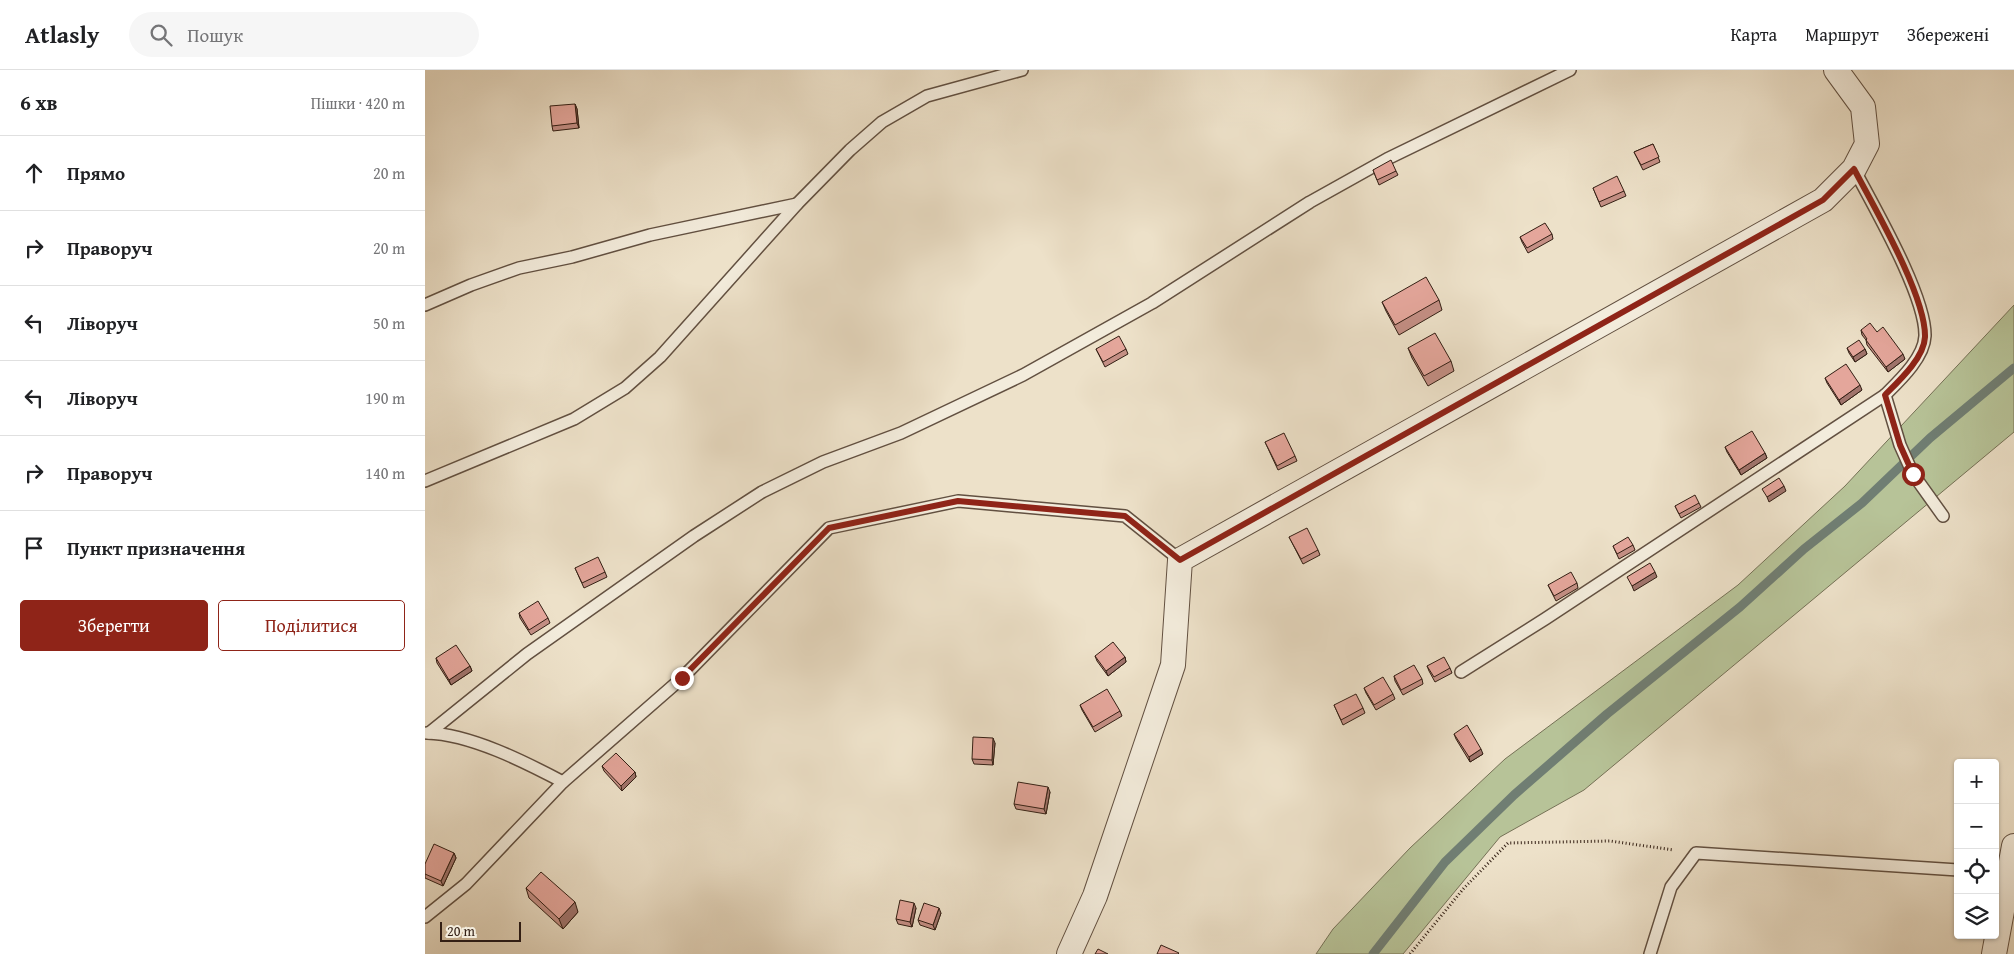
<!DOCTYPE html>
<html lang="uk">
<meta charset="utf-8">
<style>
body{margin:0;font-family:"Gentium Book Plus",serif;background:#f6f6f6;color:#202124}
.controls{position:absolute;right:15px;bottom:15px;display:grid;overflow:hidden;border-radius:5px;box-shadow:0 1px 4px #0004}
.controls button{width:45px;height:45px;display:grid;place-items:center;padding:0;border:0;border-bottom:1px solid #e0e0e0;background:#fff;color:#202124;font:25px sans-serif}
.scale{position:absolute;left:15px;bottom:12px;width:81px;box-sizing:border-box;padding-left:5px;border:2px solid #331f14;border-top:0;font-size:14px;line-height:18px;white-space:nowrap;color:#331f14;-webkit-text-stroke:4px #f3ecdc;paint-order:stroke}
.stop{position:absolute;width:15px;height:15px;margin:-11px;border:4px solid #8f2418;border-radius:50%;background:#fff}
.stop.end{background:#8f2418;border-color:#fff;box-shadow:0 1px 5px #0008}
.list{margin:0;padding:0;list-style:none}
h2{display:flex;justify-content:space-between;align-items:center;height:65px;margin:0;padding:0 20px;font-size:21px}
h2 small{font-size:16px;font-weight:400;color:#757577}
.list li{display:grid;grid-template-columns:32px 1fr auto;gap:15px;align-items:center;box-sizing:border-box;height:75px;padding:0 20px;border-top:1px solid #e0e0e0}
.list b{display:block;font-size:19px;white-space:nowrap}
.list em{font-size:16px;font-style:normal;color:#757577}
.actions{display:flex;gap:10px;padding:15px 20px}
.actions a{flex:1;padding:11px 0;border:1px solid #8f2418;border-radius:5px;text-align:center;font-size:18px;color:#8f2418}
.actions .main{background:#8f2418;color:#fff}
.icon{flex:none;width:28px;height:28px;fill:none;stroke:currentColor;stroke-width:2;stroke-linecap:round;stroke-linejoin:round}
.map{position:relative;flex:none;width:1589px;height:884px;overflow:hidden}
header{display:flex;align-items:center;gap:30px;box-sizing:border-box;height:70px;padding:0 25px;background:#fff;border-bottom:1px solid #e0e0e0}
header strong{font-size:24px}
nav{display:flex;gap:28px;margin-inline-start:auto;font-size:18px}
.search{width:350px;height:45px;background:#f6f6f6;display:flex;align-items:center;gap:12px;box-sizing:border-box;padding:0 18px;border-radius:28px;color:#757577;font-size:19px}
main{display:flex}
aside{flex:1;background:#fff}
.map>svg:first-child{display:block}
.green{fill:#b7c398;stroke:#757156}
.lines{fill:none;stroke-linecap:round;stroke-linejoin:round}
.stream{stroke:#707e73;stroke-width:9}
.lane-casing{stroke:#625041;stroke-width:14}
.street-casing{stroke:#625041;stroke-width:26}
.path{stroke:#331f14;stroke-width:3;stroke-dasharray:1 2.5;stroke-linecap:butt}
.lane{stroke:#f3ecdc;stroke-width:11}
.street{stroke:#f3ecdc;stroke-width:24}
.wall{fill:#c48f85;stroke:#331f14}
.shaded-wall{fill:#a0746c;stroke:#331f14}
.building{fill:#e4a69b;stroke:#331f14}
.route{stroke:#8f2418;stroke-width:6}
</style>
<header>
<strong>Atlasly</strong>
<div class="search"><svg class="icon" aria-label="search" viewBox="0 0 24 24"><circle cx="10" cy="10" r="6"/><path d="M15 15l6 6"/></svg>Пошук</div>
<nav><a>Карта</a><a>Маршрут</a><a>Збережені</a></nav>
</header>
<main>
<aside>
<h2>6 хв<small>Пішки · 420 m</small></h2>
<ul class="list">
<li><svg class="icon" aria-label="ahead" viewBox="0 0 24 24"><path d="M12 20V5M6 11l6-6 6 6"/></svg><div><b>Прямо</b></div><em>20 m</em></li>
<li><svg class="icon" aria-label="right" viewBox="0 0 24 24"><path d="M7 20v-9h11M14 6l5 5-5 5"/></svg><div><b>Праворуч</b></div><em>20 m</em></li>
<li><svg class="icon" aria-label="left" viewBox="0 0 24 24"><path d="M17 20v-9H6M10 6l-5 5 5 5"/></svg><div><b>Ліворуч</b></div><em>50 m</em></li>
<li><svg class="icon" aria-label="left" viewBox="0 0 24 24"><path d="M17 20v-9H6M10 6l-5 5 5 5"/></svg><div><b>Ліворуч</b></div><em>190 m</em></li>
<li><svg class="icon" aria-label="right" viewBox="0 0 24 24"><path d="M7 20v-9h11M14 6l5 5-5 5"/></svg><div><b>Праворуч</b></div><em>140 m</em></li>
<li><svg class="icon" aria-label="arrive" viewBox="0 0 24 24"><path d="M6 21V4h12l-3 4 3 4H6"/></svg><div><b>Пункт призначення</b></div></li>
</ul>
<div class="actions"><a class="main">Зберегти</a><a>Поділитися</a></div>
</aside>
<div class="map">
<svg width="1589" height="884" viewBox="0 0 1589 884">
<rect width="100%" height="100%" fill="#ede1c9"/>
<filter id="stains"><feTurbulence type="fractalNoise" baseFrequency=".004" numOctaves="4"/><feColorMatrix values="0 0 0 0 .2 0 0 0 0 .09 0 0 0 0 .02 0 0 0 .5 -.17"/></filter>
<radialGradient id="worn" r=".72"><stop offset=".6" stop-color="#630" stop-opacity="0"/><stop offset="1" stop-color="#630" stop-opacity=".3"/></radialGradient>
<path class="green" d="M1589 235V362L1159 720 1075 767 978 884H891L908 859 985 778 1080 689 1313 515 1420 416Z"/>
<g class="lines">
<path class="stream" d="M948 884 1020 792 1089 725 1182 644 1315 537 1379 479 1437 433 1505 368 1589 298"/>
<g class="lane-casing">
<g id="lane">
<path d="M0 235 46 215 94 198 147 187 225 165 372 134"/>
<path d="M1460 325 1475 375 1488 404 1518 446"/>
<path d="M0 411 149 349 200 318 235 287 372 134 425 80 457 52 502 26 597 0"/>
<path d="M1036 602 1120 549 1460 325C1474 311 1499 288 1500 266 1501 226 1449 137 1429 99"/>
<path d="M2 663C45 664 100 692 138 712"/>
<path d="M4 663 102 584 269 466 337 422 398 392 476 363 598 305 727 233 885 132 962 89 1145 0"/>
<path d="M0 847 41 814 138 712 257 608 404 458 533 431 700 446 755 490"/>
<path d="M1225 884 1246 817 1271 783 1533 800"/>
</g>
</g>
<g class="street-casing">
<g id="street">
<path d="M644 884 670 826 748 595 755 490 1398 130 1429 99 1442 74 1438 37 1411 0"/>
<path d="M1569 884 1589 776"/>
</g>
</g>
<path class="path" d="M985 884 1039 818 1083 773 1185 771 1249 780"/>
<use href="#lane" class="lane"/>
<use href="#street" class="street"/>
</g>
<g class="wall">
<path d="M150 34 152 39 154 58 128 61 127 56Z"/>
<path d="M1228 74 1235 92 1218 100 1209 82Z"/>
<path d="M948 100 971 101 973 105 954 115Z"/>
<path d="M1168 118 1199 121 1201 126 1176 137Z"/>
<path d="M1127 164 1128 169 1103 183 1097 172 1095 167Z"/>
<path d="M1014 230 1017 240 974 265 961 241 957 232Z"/>
<path d="M1436 260 1452 262 1480 289 1463 302 1442 275 1441 270 1437 265Z"/>
<path d="M983 278 1026 291 1029 301 1003 316 987 288Z"/>
<path d="M1422 278 1440 279 1442 284 1430 292 1424 283Z"/>
<path d="M671 279H701L703 284 680 297Z"/>
<path d="M1400 308 1437 320 1416 335 1402 313Z"/>
<path d="M840 372 870 386 872 391 853 400Z"/>
<path d="M1300 377 1340 383 1342 388 1316 405 1302 382Z"/>
<path d="M1274 433 1276 437 1256 448 1250 436Z"/>
<path d="M864 467 893 480 895 485 878 494Z"/>
<path d="M1208 475 1210 480 1194 489 1188 476Z"/>
<path d="M150 498 180 502 182 507 159 518Z"/>
<path d="M1152 513 1153 518 1131 531 1123 515Z"/>
<path d="M94 543 123 548 125 553 106 565 95 548Z"/>
<path d="M670 586 700 587 701 592 683 606 672 591Z"/>
<path d="M11 588 45 596 47 601 26 615 12 593Z"/>
<path d="M1002 596 1025 598 1027 603 1010 612 1004 601Z"/>
<path d="M969 606 997 609 998 614 978 625 970 611Z"/>
<path d="M939 618 968 624 970 629 951 640 941 623Z"/>
<path d="M655 635 695 641 697 646 670 662 657 640Z"/>
<path d="M909 635 938 638 940 643 918 655Z"/>
<path d="M1029 664 1058 684 1045 692 1031 669Z"/>
<path d="M570 673 568 695 549 694 547 689Z"/>
<path d="M177 696 210 702 211 707 197 721 179 701Z"/>
<path d="M625 722 621 744 591 739 589 734Z"/>
<path d="M29 783 31 788 18 816 0 808V794Z"/>
<path d="M101 818 153 842 138 859 104 828Z"/>
<path d="M491 838 487 857 473 854 471 849Z"/>
<path d="M516 843 510 860 495 855 493 850Z"/>
</g>
<g class="shaded-wall">
<path d="M150 34 152 39 154 58 152 53Z"/>
<path d="M1440 279 1442 284 1430 292 1428 287Z"/>
<path d="M1478 284 1480 289 1463 302 1461 297Z"/>
<path d="M1435 315 1437 320 1416 335 1414 330Z"/>
<path d="M1340 383 1342 388 1316 405 1314 400Z"/>
<path d="M1359 416 1361 421 1344 432 1342 427Z"/>
<path d="M1230 502 1232 507 1209 521 1207 516Z"/>
<path d="M700 587 701 592 683 606 681 601Z"/>
<path d="M45 596 47 601 26 615 24 610Z"/>
<path d="M568 668 570 673 568 695 567 690Z"/>
<path d="M1056 679 1058 684 1045 692 1044 687Z"/>
<path d="M210 702 211 707 197 721 196 716Z"/>
<path d="M623 717 625 722 621 744 619 739Z"/>
<path d="M29 783 31 788 18 816 16 811Z"/>
<path d="M150 832 153 842 138 859 134 849Z"/>
<path d="M489 833 491 838 487 857 485 852Z"/>
<path d="M514 838 516 843 510 860 508 855Z"/>
</g>
<g class="building">
<path d="M150 34 152 53 127 56 125 36Z"/>
<path d="M1228 74 1234 87 1216 95 1209 82Z"/>
<path d="M966 90 971 101 952 110 948 100Z"/>
<path d="M1192 106 1199 121 1174 132 1168 118Z"/>
<path d="M1120 153 1127 164 1102 178 1095 167Z"/>
<path d="M1001 207 1014 230 970 255 957 232Z"/>
<path d="M1445 253 1452 262 1458 257 1478 284 1461 297 1441 270 1442 269 1436 260Z"/>
<path d="M1010 263 1026 291 999 306 983 278Z"/>
<path d="M694 266 701 279 678 292 671 279Z"/>
<path d="M1434 270 1440 279 1428 287 1422 278Z"/>
<path d="M1421 294 1435 315 1414 330 1400 308Z"/>
<path d="M1327 361 1340 383 1314 400 1300 377Z"/>
<path d="M859 363 870 386 852 396 840 372Z"/>
<path d="M1354 408 1359 416 1342 427 1337 419Z"/>
<path d="M1270 425 1274 433 1254 444 1250 436Z"/>
<path d="M882 458 893 480 876 489 864 467Z"/>
<path d="M1203 467 1208 475 1192 484 1188 476Z"/>
<path d="M173 487 180 502 157 513 150 498Z"/>
<path d="M1225 493 1230 502 1207 516 1202 507Z"/>
<path d="M1146 502 1152 513 1129 526 1123 515Z"/>
<path d="M113 531 123 548 104 560 94 543Z"/>
<path d="M688 572 700 587 681 601 670 586Z"/>
<path d="M31 575 45 596 24 610 11 588Z"/>
<path d="M1019 587 1025 598 1009 607 1002 596Z"/>
<path d="M989 595 997 609 976 620 969 606Z"/>
<path d="M958 607 968 624 949 635 939 618Z"/>
<path d="M682 619 695 641 668 657 655 635Z"/>
<path d="M931 624 938 638 916 650 909 635Z"/>
<path d="M1042 655 1056 679 1044 687 1029 664Z"/>
<path d="M548 667 568 668 567 690 547 689Z"/>
<path d="M191 683 210 702 196 716 177 696Z"/>
<path d="M593 712 623 717 619 739 589 734Z"/>
<path d="M9 774 29 783 16 811 0 804V794Z"/>
<path d="M116 802 150 832 134 849 101 818Z"/>
<path d="M475 830 489 833 485 852 471 849Z"/>
<path d="M499 833 514 838 508 855 493 850Z"/>
<path d="M736 875 754 883 753 884H732Z"/>
<path d="M673 879 683 884H670Z"/>
</g>
<g class="lines">
<path class="route" d="M257 608 404 458 533 431 700 446 755 490 1398 130 1429 99C1449 137 1501 226 1500 267 1499 288 1474 311 1460 325L1475 375 1488 404"/>
</g>
<rect width="100%" height="100%" filter="url(#stains)"/>
<rect width="100%" height="100%" fill="url(#worn)"/>
</svg>
<div class="controls">
<button>+</button>
<button>−</button>
<button><svg class="icon" aria-label="locate" viewBox="0 0 24 24"><circle cx="12" cy="12" r="6"/><path d="M12 2v4M12 18v4M2 12h4M18 12h4"/></svg></button>
<button><svg class="icon" aria-label="layers" viewBox="0 0 24 24"><path d="M12 4l9 5-9 5-9-5zM3 14l9 5 9-5"/></svg></button>
</div>
<div class="scale">20 m</div>
<div class="stop" style="left:1488px;top:404px"></div>
<div class="stop end" style="left:257px;top:608px"></div>
</div>
</main>
